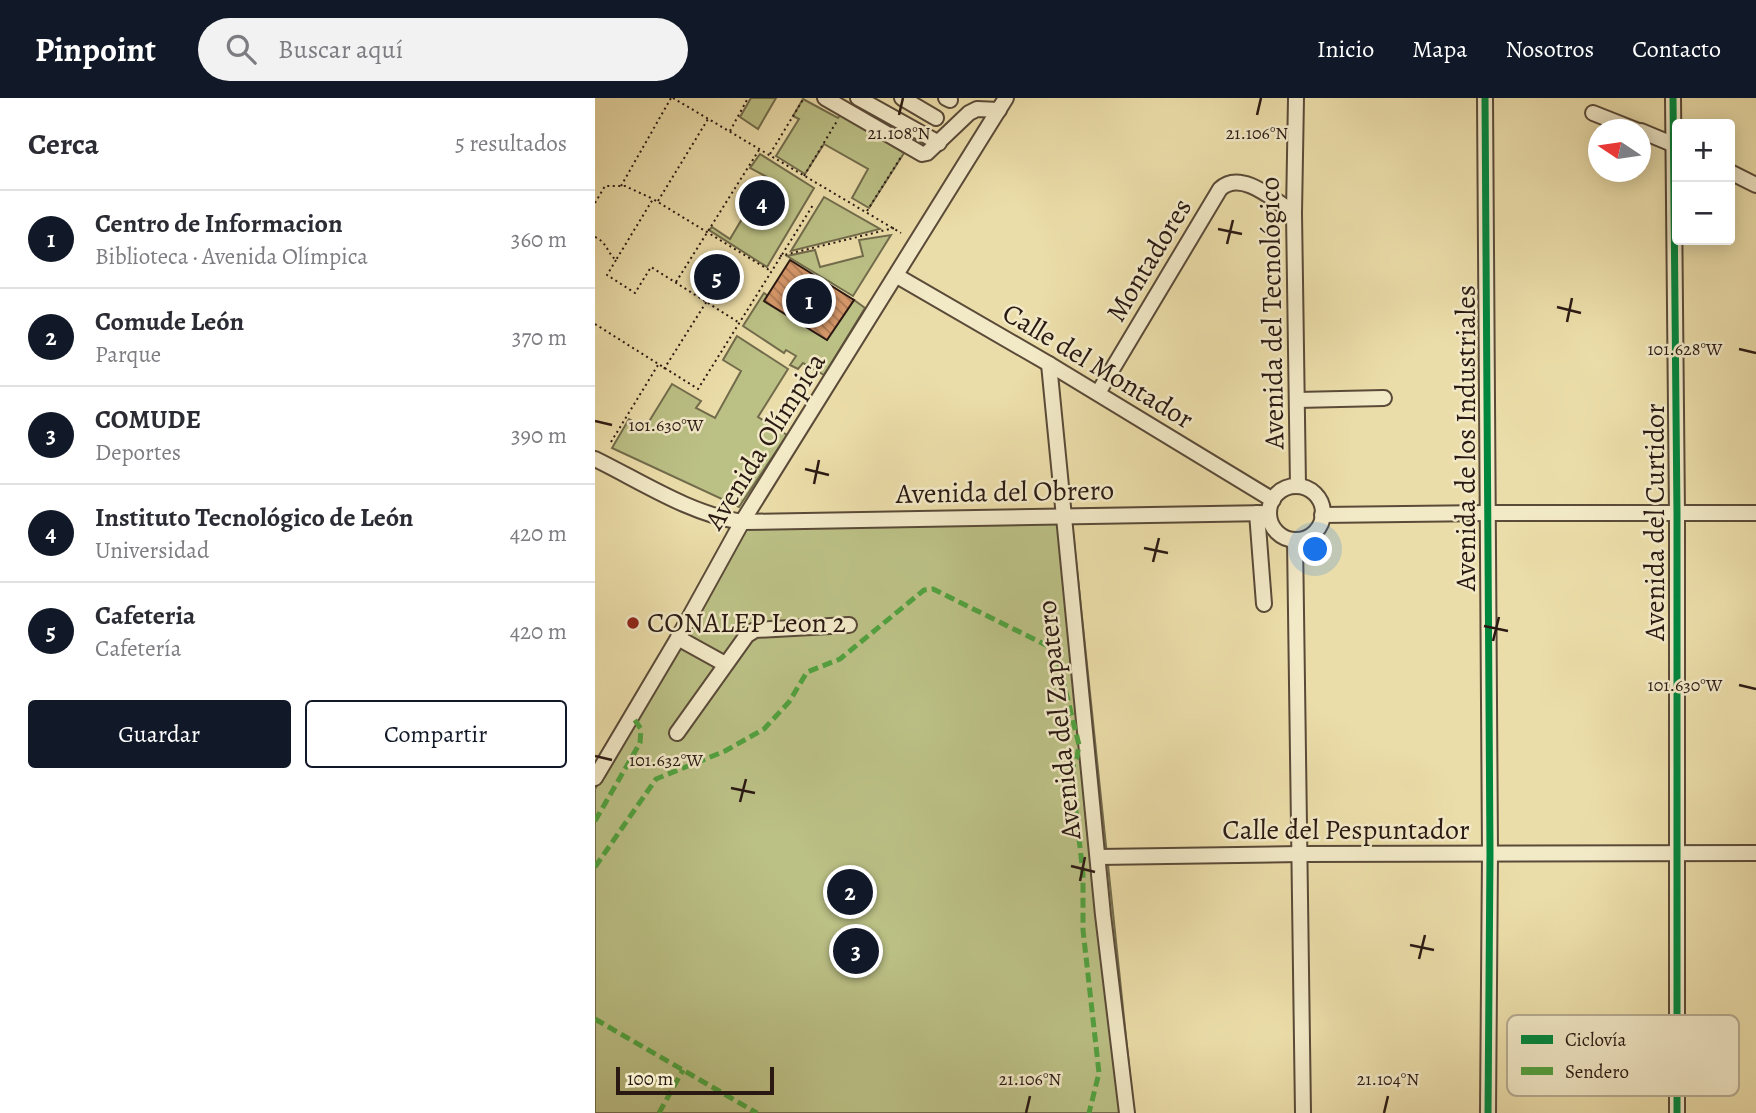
<!DOCTYPE html>
<html lang="es">
<meta charset="utf-8">
<style>
body{margin:0;font-family:Alegreya,serif;background:#f2f2f3;color:#2b2b33}
.controls{position:absolute;right:21px;top:21px;display:grid;overflow:hidden;border-radius:7px;box-shadow:0 4px 18px #0003}
.controls button{width:63px;height:63px;display:grid;place-items:center;padding:0;border:0;border-bottom:2px solid #e1e1e2;background:#fff;color:#2b2b33;font:35px sans-serif}
.compass{position:absolute;left:993px;top:21px;width:63px;height:63px;border-radius:50%;background:#fff;box-shadow:0 4px 18px #0003;rotate:283deg}
.scale{position:absolute;left:21px;bottom:18px;width:158px;box-sizing:border-box;padding-left:7px;border:4px solid #2a1913;border-top:0;font-size:19px;line-height:24px;white-space:nowrap;color:#2a1913;-webkit-text-stroke:5px #f2e9c7;paint-order:stroke}
.you{position:absolute;left:721px;top:452px;width:24px;height:24px;margin:-18px;border:5px solid #fff;border-radius:50%;background:#1a73e8;box-shadow:0 0 0 10px #1a73e833}
.badge{display:grid;place-items:center;width:46px;height:46px;border-radius:50%;background:#111827;color:#fff;font-size:23px;font-weight:700}
.pin{position:absolute;translate:-50% -50%;border:4px solid #fff;box-shadow:0 2px 7px #0006}
.list{margin:0;padding:0;list-style:none}
h2{display:flex;justify-content:space-between;align-items:center;height:91px;margin:0;padding:0 28px;font-size:30px}
h2 small{font-size:23px;font-weight:400;color:#7c7c81}
.list li{display:grid;grid-template-columns:46px 1fr auto;gap:21px;align-items:center;box-sizing:border-box;height:98px;padding:0 28px;border-top:2px solid #e1e1e2}
.list b{display:block;font-size:26px;white-space:nowrap}
.list p{margin:0;font-size:23px;white-space:nowrap;color:#7c7c81}
.list em{font-size:23px;font-style:normal;color:#7c7c81}
.actions{display:flex;gap:14px;padding:21px 28px}
.actions a{flex:1;padding:16px 0;border:2px solid #111827;border-radius:7px;text-align:center;font-size:24px;color:#111827}
.actions .main{background:#111827;color:#fff}
.icon{flex:none;width:38px;height:38px;fill:none;stroke:currentColor;stroke-width:2;stroke-linecap:round;stroke-linejoin:round}
.map{position:relative;flex:none;width:1161px;height:1015px;overflow:hidden}
header{display:flex;align-items:center;gap:42px;box-sizing:border-box;height:98px;padding:0 35px;background:#111827;color:#fff}
header strong{font-size:33px}
nav{display:flex;gap:38px;margin-inline-start:auto;font-size:24px}
.search{width:490px;height:63px;background:#f2f2f3;display:flex;align-items:center;gap:18px;box-sizing:border-box;padding:0 24px;border-radius:38px;color:#7c7c81;font-size:26px}
main{display:flex}
aside{flex:1;background:#fff}
.map>svg:first-child{display:block}
.green{fill:#bbc085;stroke:#726c4c;stroke-width:2}
.building{fill:url(#building-back-hatch);stroke:#2a1913;stroke-width:2}
.lines{fill:none;stroke-linecap:round;stroke-linejoin:round}
.minor-casing{stroke:#5a4a38;stroke-width:18}
.path{stroke:#2a1913;stroke-width:2;stroke-dasharray:2 3.5;stroke-linecap:butt}
.minor{stroke:#f2e9c7;stroke-width:14}
.quiet{stroke:#51a13f;stroke-width:5;stroke-dasharray:10 5;stroke-linecap:butt}
.cycleway-casing{stroke:#f2e9c7;stroke-width:11}
.cycleway{stroke:#00873e;stroke-width:7}
.ticks{fill:none;stroke:#2a1913;stroke-width:2.5}
.poi-dot{fill:#8f2418;stroke:#f2e9c7;stroke-width:2.5}
.labels{text-anchor:middle;dominant-baseline:central;stroke-width:5;stroke-linejoin:round;paint-order:stroke}
.street-label{font-size:28px;fill:#2a1913;stroke:#f2e9c7}
.poi-label{font-size:28px;fill:#2a1913;stroke:#f2e9c7;text-anchor:start}
.key{fill:#f2e9c7;stroke:#b6ab91;stroke-width:2}
.key-label{font-size:19px;fill:#2a1913}
.ticks-label{font-size:18px;text-anchor:middle;fill:#2a1913;stroke:#f2e9c7;stroke-width:5;stroke-linejoin:round;paint-order:stroke}
</style>
<header>
<strong>Pinpoint</strong>
<div class="search"><svg class="icon" aria-label="search" viewBox="0 0 24 24"><circle cx="10" cy="10" r="6"/><path d="M15 15l6 6"/></svg>Buscar aquí</div>
<nav><a>Inicio</a><a>Mapa</a><a>Nosotros</a><a>Contacto</a></nav>
</header>
<main>
<aside>
<h2>Cerca<small>5 resultados</small></h2>
<ul class="list">
<li><span class="badge">1</span><div><b>Centro de Informacion</b><p>Biblioteca · Avenida Olímpica</p></div><em>360 m</em></li>
<li><span class="badge">2</span><div><b>Comude León</b><p>Parque</p></div><em>370 m</em></li>
<li><span class="badge">3</span><div><b>COMUDE</b><p>Deportes</p></div><em>390 m</em></li>
<li><span class="badge">4</span><div><b>Instituto Tecnológico de León</b><p>Universidad</p></div><em>420 m</em></li>
<li><span class="badge">5</span><div><b>Cafeteria</b><p>Cafetería</p></div><em>420 m</em></li>
</ul>
<div class="actions"><a class="main">Guardar</a><a>Compartir</a></div>
</aside>
<div class="map">
<svg width="1161" height="1015" viewBox="0 0 1161 1015">
<defs>
<pattern id="building-back-hatch" width="6" height="6" patternUnits="userSpaceOnUse" patternTransform="scale(1.75)"><rect width="6" height="6" fill="#d59769"/><path d="M-1 5l2 2M0 0l6 6M5-1l2 2" fill="none" stroke="#ad7a55"/></pattern>
</defs>
<rect width="100%" height="100%" fill="#ebdda9"/>
<filter id="stains"><feTurbulence type="fractalNoise" baseFrequency=".00286" numOctaves="4"/><feColorMatrix values="0 0 0 0 .2 0 0 0 0 .09 0 0 0 0 .02 0 0 0 .5 -.17"/></filter>
<radialGradient id="worn" r=".72"><stop offset=".6" stop-color="#630" stop-opacity="0"/><stop offset="1" stop-color="#630" stop-opacity=".3"/></radialGradient>
<g class="green">
<path d="M156 0H181L163 31 145 19Z"/>
<path d="M208 1 243 20 246 16 309 55 274 110 257 100 273 71 229 46 210 76 181 58 204 21 198 18Z"/>
<path d="M165 56 219 90 172 169 114 132 117 129 135 141 172 79 155 70Z"/>
<path d="M229 99 285 131 196 153Z"/>
<path d="M296 137 258 198 192 158 220 152 225 169 268 158 264 142Z"/>
<path d="M169 195 173 198 170 204 232 242 259 202 270 210 229 277 208 265 203 271 195 267 201 258 191 252 189 255 148 228Z"/>
<path d="M142 238 193 271 163 319 192 337 144 409 17 350 34 321 50 330 77 286 106 303 101 310 120 320 146 273 128 262Z"/>
<path d="M476 414 539 1015H0V691L151 430Z"/>
</g>
<g class="building">
<path d="M118 158 144 174 128 201 101 184Z"/>
<path d="M195 162 259 202 232 242 169 203Z"/>
</g>
<g class="lines">
<g class="minor-casing">
<g id="minor">
<path d="M230 0 327 56 332 55 374 15 382 11 404 12"/>
<path d="M263 0 344 45"/>
<path d="M307 0 341 20"/>
<path d="M351 0 355 2"/>
<path d="M701 0 699 115 703 388"/>
<path d="M890 0 895 755 893 1015"/>
<path d="M1078 0 1082 416V1015"/>
<path d="M998 15 1041 32"/>
<path d="M1046 33 1082 48"/>
<path d="M1135 74 1161 87"/>
<path d="M302 178 454 266 678 402"/>
<path d="M454 266 508 817 532 1015"/>
<path d="M503 295 625 91C646 71 679 102 699 115"/>
<path d="M702 302 789 300"/>
<path d="M0 361C47 384 95 416 147 424L674 415"/>
<circle cx="701" cy="415" r="27"/>
<path d="M662 415 669 506"/>
<path d="M727 417 892 415H1161"/>
<path d="M700 442 708 1015"/>
<path d="M83 540 130 566"/>
<path d="M82 635 152 537 160 532 254 527"/>
<path d="M0 680 83 540 147 424 411 0"/>
<path d="M503 759 706 756 1161 755"/>
</g>
</g>
<g class="path">
<path d="M78 0 306 135"/>
<path d="M135 33 153 0"/>
<path d="M175 56 209 0"/>
<path d="M209 78 242 23"/>
<path d="M26 88 76 0"/>
<path d="M63 103 113 21"/>
<path d="M0 105 10 88H30L56 100"/>
<path d="M272 113 306 59"/>
<path d="M0 139C12 144 12 155 21 162L58 101 174 172"/>
<path d="M185 158 299 130"/>
<path d="M21 162 12 177 40 195 56 169 143 224"/>
<path d="M81 184 164 52"/>
<path d="M0 226 103 291 218 107"/>
<path d="M69 271 117 195"/>
<path d="M16 344 63 267"/>
</g>
<use href="#minor" class="minor"/>
<g class="quiet">
<path d="M0 723 45 645 46 631 37 618"/>
<path d="M0 769 61 681 130 653 169 631 194 604 212 574 245 561 329 492 338 491 457 550 461 554 484 647 482 659 478 668V687L488 776V832L504 975 494 1015"/>
<path d="M0 921 162 1015"/>
<path d="M64 1015 88 972"/>
</g>
<g class="cycleway-casing">
<g id="cycleway">
<path d="M890 0 895 755 893 1015"/>
<path d="M1078 0 1082 416V1015"/>
</g>
</g>
<use href="#cycleway" class="cycleway"/>
</g>
<path class="ticks" d="M304 17 308 0M662 17 666 0M623 131 647 136M632 146 638 122M962 209 986 215M972 224 977 200M1144 251 1161 255M0 323 17 327M210 371 234 377M219 386 224 362M549 450 573 455M558 464 564 440M889 528 913 533M898 543 904 519M1144 587 1161 591M0 658 17 662M136 690 160 695M145 704 151 681M476 768 500 774M485 783 490 759M815 847 839 852M824 861 830 837M431 1015 435 998M789 1015 793 998"/>
<circle class="poi-dot" cx="38" cy="525" r="7"/>
<g class="labels">
<g class="street-label">
<text transform="translate(554 162) rotate(-59)">Montadores</text>
<text transform="translate(677 215) rotate(-91)">Avenida del Tecnológico</text>
<text transform="translate(503 268) rotate(31)">Calle del Montador</text>
<text transform="translate(871 340) rotate(-90)">Avenida de los Industriales</text>
<text transform="translate(170 343) rotate(-58)">Avenida Olímpica</text>
<text transform="translate(410 394) rotate(-1)">Avenida del Obrero</text>
<text transform="translate(1060 424) rotate(-90)">Avenida del Curtidor</text>
<text transform="translate(464 622) rotate(-96)">Avenida del Zapatero</text>
<text x="751" y="732">Calle del Pespuntador</text>
</g>
<g class="poi-label">
<text x="52" y="525">CONALEP Leon 2</text>
</g>
</g>
<rect x="912" y="917" width="232" height="81" rx="10" class="key"/>
<rect x="926" y="937" width="32" height="9" fill="#00873e"/>
<rect x="926" y="969" width="32" height="8" fill="#51a13f"/>
<g class="key-label">
<text x="970" y="948">Ciclovía</text>
<text x="970" y="980">Sendero</text>
</g>
<g class="ticks-label">
<text x="304" y="41">21.108°N</text>
<text x="662" y="41">21.106°N</text>
<text x="1090" y="257">101.628°W</text>
<text x="71" y="333">101.630°W</text>
<text x="1090" y="593">101.630°W</text>
<text x="71" y="668">101.632°W</text>
<text x="435" y="987">21.106°N</text>
<text x="793" y="987">21.104°N</text>
</g>
<rect width="100%" height="100%" filter="url(#stains)"/>
<rect width="100%" height="100%" fill="url(#worn)"/>
</svg>
<div class="controls">
<button>+</button>
<button>−</button>
</div>
<svg class="compass" viewBox="-18 -18 36 36"><path d="M0-13l5 13h-10z" fill="#e53935"/><path d="M0 13l5-13h-10z" fill="#7c7c81"/></svg>
<div class="scale">100 m</div>
<div class="you"></div>
<div class="pin badge" style="left:214px;top:203px">1</div>
<div class="pin badge" style="left:255px;top:794px">2</div>
<div class="pin badge" style="left:261px;top:853px">3</div>
<div class="pin badge" style="left:167px;top:105px">4</div>
<div class="pin badge" style="left:122px;top:179px">5</div>
</div>
</main>
